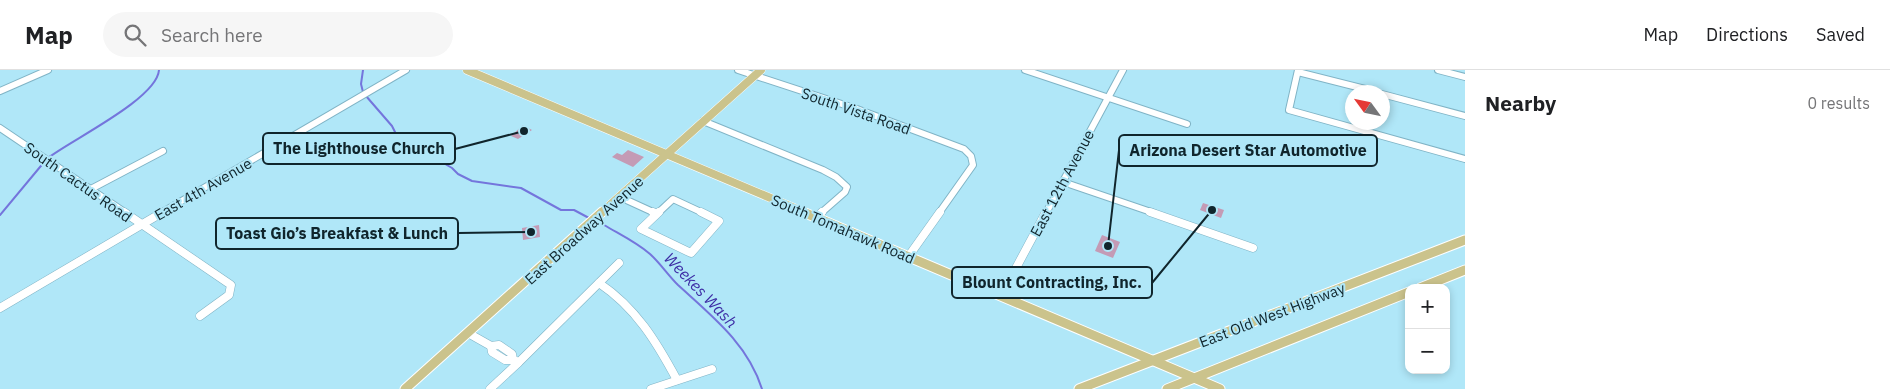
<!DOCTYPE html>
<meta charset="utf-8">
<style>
body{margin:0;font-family:"IBM Plex Sans",sans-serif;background:#f6f6f6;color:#202124}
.controls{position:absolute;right:15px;bottom:15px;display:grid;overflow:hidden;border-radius:10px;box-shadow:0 2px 8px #0003}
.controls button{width:45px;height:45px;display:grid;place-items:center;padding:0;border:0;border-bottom:1px solid #e0e0e0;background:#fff;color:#202124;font:25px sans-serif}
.compass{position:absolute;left:1345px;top:15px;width:45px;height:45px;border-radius:50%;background:#fff;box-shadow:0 2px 8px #0003;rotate:303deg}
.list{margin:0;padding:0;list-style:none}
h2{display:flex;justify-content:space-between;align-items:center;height:65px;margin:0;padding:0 20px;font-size:21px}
h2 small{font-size:16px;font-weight:400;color:#757577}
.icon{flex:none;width:28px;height:28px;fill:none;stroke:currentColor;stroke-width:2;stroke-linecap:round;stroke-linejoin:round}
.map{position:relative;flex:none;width:1465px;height:319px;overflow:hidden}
header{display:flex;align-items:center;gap:30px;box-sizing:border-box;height:70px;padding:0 25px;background:#fff;border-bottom:1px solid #e0e0e0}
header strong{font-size:24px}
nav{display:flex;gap:28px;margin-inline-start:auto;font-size:18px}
.search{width:350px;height:45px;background:#f6f6f6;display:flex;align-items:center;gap:12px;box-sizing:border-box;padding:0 18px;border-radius:28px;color:#757577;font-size:19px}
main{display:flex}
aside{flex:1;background:#fff}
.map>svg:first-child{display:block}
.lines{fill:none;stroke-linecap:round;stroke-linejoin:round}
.stream{stroke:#7475dc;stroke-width:2}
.building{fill:#c49bb5}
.minor-far1-casing{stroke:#80b4c6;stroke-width:8}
.minor-casing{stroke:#80b4c6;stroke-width:9}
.major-far1-casing{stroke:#fff;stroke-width:9}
.major-casing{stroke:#fff;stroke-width:11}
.minor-far1{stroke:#fff;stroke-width:6}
.minor{stroke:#fff;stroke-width:8}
.major-far1{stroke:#cbc38c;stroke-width:8}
.major{stroke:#cbc38c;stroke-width:9}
.labels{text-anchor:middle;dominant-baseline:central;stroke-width:4;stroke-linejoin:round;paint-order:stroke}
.street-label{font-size:15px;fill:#10252c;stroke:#b0e7f8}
.water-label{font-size:16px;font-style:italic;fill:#3d2da5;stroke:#b0e7f8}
.leader{fill:none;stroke:#10252c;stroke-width:2}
.callout-dot{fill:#10252c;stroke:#b0e7f8;stroke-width:2}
.callout{fill:#b0e7f8;stroke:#10252c;stroke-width:2}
.callout-label{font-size:16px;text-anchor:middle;font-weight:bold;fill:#10252c}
</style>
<header>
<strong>Map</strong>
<div class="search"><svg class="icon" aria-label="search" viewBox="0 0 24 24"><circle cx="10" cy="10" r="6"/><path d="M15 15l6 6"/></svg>Search here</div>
<nav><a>Map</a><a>Directions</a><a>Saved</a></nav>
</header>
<main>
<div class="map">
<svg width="1465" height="319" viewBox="0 0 1465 319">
<rect width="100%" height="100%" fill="#b0e7f8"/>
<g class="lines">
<g class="stream">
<path d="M363 0 361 14 363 22"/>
<path d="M366 26 392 56 397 66 452 98 458 104 472 111 521 118 561 140H574L589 148"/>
<path d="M48 88C71 70 157 29 159 0"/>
<path d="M0 145 45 91"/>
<path d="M604 155C619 164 636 172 650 184 660 193 668 205 678 215 712 246 748 274 762 319"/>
</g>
</g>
<g class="building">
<path d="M523 55 532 60 518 69 511 66Z"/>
<path d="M628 80 644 87 633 97 612 87 617 83 622 85Z"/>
<path d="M1203 133 1224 140 1221 148 1200 140Z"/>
<path d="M539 155 540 167 523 170 522 158Z"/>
<path d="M1102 165 1120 172 1113 188 1095 181Z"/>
</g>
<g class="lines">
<g class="minor-far1-casing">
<g id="minor-far1">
<path d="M738 0 857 39 964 79 971 86 973 95 939 143"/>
<path d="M1025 0 1187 54"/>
<path d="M1298 0 1289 40 1465 89"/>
<path d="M1438 0 1465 7"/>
<path d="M1298 2 1377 22"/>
<path d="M0 21 48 0"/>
<path d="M1382 24 1465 46"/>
<path d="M703 51 823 100 836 107 847 117 845 122 821 143"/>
<path d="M0 58 126 143"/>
<path d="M1063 112 1154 143"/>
<path d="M89 120 163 81"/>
<path d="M620 127 655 143"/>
<path d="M161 143 406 0"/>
<path d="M658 143 673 129 703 143"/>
<path d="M1046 143 1123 0"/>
</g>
</g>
<g class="minor-casing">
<g id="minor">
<path d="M124 142 231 215 229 225 200 246"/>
<path d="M653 142 655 143"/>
<path d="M659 142 641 159 691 183 719 151 701 142"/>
<path d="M1150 142 1253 178"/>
<path d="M816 148 822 142"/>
<path d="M908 187 940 142"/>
<path d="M599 213C636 238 656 271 677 310"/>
<path d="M1001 226 1046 142"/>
<path d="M0 238 163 142"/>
<path d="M468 263 491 276"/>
<path d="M499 275 512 284 513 290H505L492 282 491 276Z"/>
<path d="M518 293 619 193"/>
<path d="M490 319 518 293 516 291"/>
<path d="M651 319 712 299"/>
</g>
</g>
<g class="major-far1-casing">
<g id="major-far1">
<path d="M467 0 806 143"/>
<path d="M601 143 761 0"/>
</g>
</g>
<g class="major-casing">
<g id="major">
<path d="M803 142 1220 319"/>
<path d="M1420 218 1465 200"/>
<path d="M405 319 602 142"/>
<path d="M1079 319 1465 170"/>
<path d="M1167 319 1409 222"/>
</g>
</g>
<use href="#minor-far1" class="minor-far1"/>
<use href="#minor" class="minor"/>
<use href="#major-far1" class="major-far1"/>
<use href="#major" class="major"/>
</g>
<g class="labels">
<g class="street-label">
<text transform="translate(856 41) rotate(19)">South Vista Road</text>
<text transform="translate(78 112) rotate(35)">South Cactus Road</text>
<text transform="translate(1062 113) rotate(-62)">East 12th Avenue</text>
<text transform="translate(203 119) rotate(-30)">East 4th Avenue</text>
<text transform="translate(843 159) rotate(23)">South Tomahawk Road</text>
<text transform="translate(584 160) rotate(-42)">East Broadway Avenue</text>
<text transform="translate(1272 245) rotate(-21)">East Old West Highway</text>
</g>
<g class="water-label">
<text transform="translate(701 220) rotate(46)">Weekes Wash</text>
</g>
</g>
<path class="leader" d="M524 61L455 79M1108 176L1119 80M531 162L458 163M1212 140L1152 213"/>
<g class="callout-dot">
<circle cx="524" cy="61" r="5"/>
<circle cx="1108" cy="176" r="5"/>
<circle cx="531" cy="162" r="5"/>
<circle cx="1212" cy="140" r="5"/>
</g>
<g class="callout">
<rect x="263" y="63" width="192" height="31" rx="5"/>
<rect x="1119" y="65" width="258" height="31" rx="5"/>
<rect x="216" y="148" width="242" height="31" rx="5"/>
<rect x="952" y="197" width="200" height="31" rx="5"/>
</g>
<g class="callout-label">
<text x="359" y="84">The Lighthouse Church</text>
<text x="1248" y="86">Arizona Desert Star Automotive</text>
<text x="337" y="169">Toast Gio’s Breakfast &amp; Lunch</text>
<text x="1052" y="218">Blount Contracting, Inc.</text>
</g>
</svg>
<div class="controls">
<button>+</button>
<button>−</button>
</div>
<svg class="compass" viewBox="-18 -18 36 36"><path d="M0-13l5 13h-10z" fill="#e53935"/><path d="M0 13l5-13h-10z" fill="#757577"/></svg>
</div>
<aside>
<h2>Nearby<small>0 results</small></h2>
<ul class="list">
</ul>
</aside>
</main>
